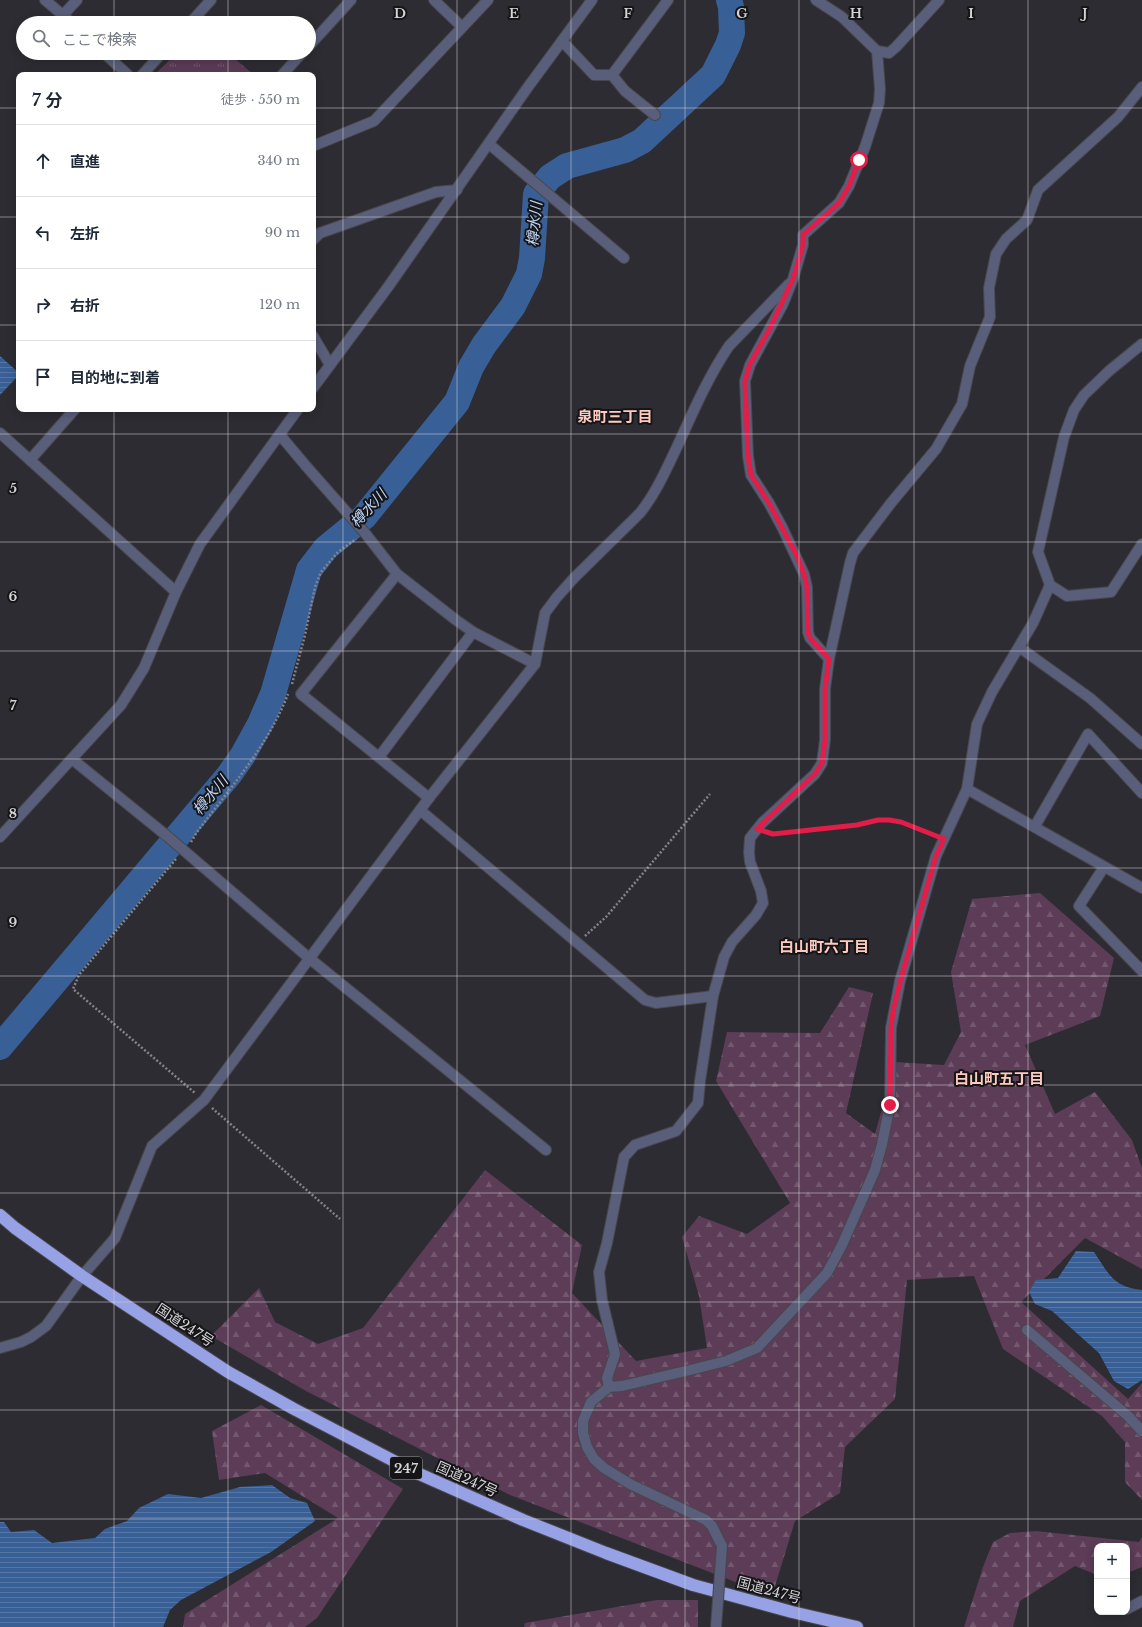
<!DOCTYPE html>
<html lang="ja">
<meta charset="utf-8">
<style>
body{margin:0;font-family:"Libre Baskerville","Noto Sans JP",serif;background:#f2f2f3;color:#1f2937}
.controls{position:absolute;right:12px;bottom:12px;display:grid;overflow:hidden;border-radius:8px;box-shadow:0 2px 10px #0003}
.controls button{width:36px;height:36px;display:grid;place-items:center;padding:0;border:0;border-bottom:1px solid #e0e1e3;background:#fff;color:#1f2937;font:20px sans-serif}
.stop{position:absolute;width:12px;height:12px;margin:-9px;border:3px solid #e11d48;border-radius:50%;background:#fff}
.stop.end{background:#e11d48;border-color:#fff;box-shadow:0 1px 4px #0008}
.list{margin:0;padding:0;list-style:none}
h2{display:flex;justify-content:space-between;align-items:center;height:52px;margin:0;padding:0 16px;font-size:17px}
h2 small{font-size:13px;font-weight:400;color:#747a83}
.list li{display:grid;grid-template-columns:26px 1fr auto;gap:12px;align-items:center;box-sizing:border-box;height:72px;padding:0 16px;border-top:1px solid #e0e1e3}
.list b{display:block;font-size:15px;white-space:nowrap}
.list em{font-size:13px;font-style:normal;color:#747a83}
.icon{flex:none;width:22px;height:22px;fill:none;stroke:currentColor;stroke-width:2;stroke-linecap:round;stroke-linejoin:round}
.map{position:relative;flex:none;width:1142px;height:1627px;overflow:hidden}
.search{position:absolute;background:#fff;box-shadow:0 2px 10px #0003;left:16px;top:16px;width:300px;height:44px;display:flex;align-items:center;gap:10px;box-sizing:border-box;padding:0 14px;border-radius:22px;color:#747a83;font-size:15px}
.panel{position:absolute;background:#fff;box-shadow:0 2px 10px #0003;left:16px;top:72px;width:300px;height:340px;border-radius:8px}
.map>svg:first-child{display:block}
.forest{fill:url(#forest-firs)}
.park{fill:url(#park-tufts)}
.water{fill:url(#water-rules)}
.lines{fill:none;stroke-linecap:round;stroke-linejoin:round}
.river{stroke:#396096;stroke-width:26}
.minor-casing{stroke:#48474c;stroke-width:12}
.highway-casing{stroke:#48474c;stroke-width:14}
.path{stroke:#858489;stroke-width:2.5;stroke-dasharray:2 2;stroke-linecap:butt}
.minor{stroke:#595e7a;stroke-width:10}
.highway{stroke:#96a2e5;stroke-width:12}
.minor-bridge-casing{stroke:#48474c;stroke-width:12;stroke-linecap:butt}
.minor-bridge{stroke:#595e7a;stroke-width:10}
.route{stroke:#e11d48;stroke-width:5}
.grid{fill:none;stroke:#d3d2d6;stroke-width:1;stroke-opacity:0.55}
.labels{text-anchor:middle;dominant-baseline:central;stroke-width:4;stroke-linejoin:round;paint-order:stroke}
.shield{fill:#151517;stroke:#9a999d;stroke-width:1}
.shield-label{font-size:13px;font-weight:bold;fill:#d3d2d6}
.street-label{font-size:14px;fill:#d3d2d6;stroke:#151517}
.water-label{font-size:15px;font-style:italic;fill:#bed4f5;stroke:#151517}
.neighbourhood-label{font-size:15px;font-weight:bold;fill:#fdcabf;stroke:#151517}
.grid-label{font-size:13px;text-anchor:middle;font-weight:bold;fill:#d3d2d6;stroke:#151517;stroke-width:4;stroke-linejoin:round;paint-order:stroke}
</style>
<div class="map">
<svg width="1142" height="1627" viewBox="0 0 1142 1627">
<defs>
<pattern id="forest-firs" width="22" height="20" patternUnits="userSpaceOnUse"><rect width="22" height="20" fill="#5c3c56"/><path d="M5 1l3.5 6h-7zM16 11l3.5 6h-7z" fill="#72576e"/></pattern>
<pattern id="park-tufts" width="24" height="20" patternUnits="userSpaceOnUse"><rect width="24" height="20" fill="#5c3c56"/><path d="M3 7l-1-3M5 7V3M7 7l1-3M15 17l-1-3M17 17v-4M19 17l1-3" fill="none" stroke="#72576e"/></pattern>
<pattern id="water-rules" width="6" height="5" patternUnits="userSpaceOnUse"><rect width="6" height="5" fill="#396096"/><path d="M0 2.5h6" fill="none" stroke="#5576a4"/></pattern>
</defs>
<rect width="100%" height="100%" fill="#2d2c32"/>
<g class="forest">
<path d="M1040 893 1114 958 1100 1016 1025 1045 1055 1114 1095 1092 1132 1140 1142 1168V1269L1085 1238 1021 1302 1128 1399 1142 1383V1500L1125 1482V1442L1102 1416 1003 1349 974 1276 907 1280 895 1399 845 1447 840 1493 795 1521 772 1596 510 1495 306 1391 211 1336 259 1288 275 1322 318 1344 363 1328 485 1170 582 1245 572 1293 636 1361 707 1348 699 1296 682 1237 699 1216 747 1234 790 1203 716 1081 727 1032 820 1033 849 987 873 993 846 1113 875 1134 895 1062 944 1065 961 1032 951 972 972 899Z"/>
<path d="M261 1405 403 1489 317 1618 305 1627H183L185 1614 338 1518 265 1473 219 1480 212 1431Z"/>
<path d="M1036 1531 1139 1542 1142 1537V1567L1127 1573V1546H1097V1575L1075 1566 1020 1601 1013 1627H964L983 1567 993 1542 1010 1533Z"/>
<path d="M657 1600H698V1627H524L525 1623Z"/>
</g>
<path class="park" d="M177 53H228L254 75H154Z"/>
<g class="water">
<path d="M0 356 19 373V375L0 395Z"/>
<path d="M1076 1251 1094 1252C1109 1274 1113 1287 1142 1290V1380L1128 1389 1114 1381 1099 1353 1052 1311 1035 1304 1029 1292 1036 1280 1058 1278Z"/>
<path d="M272 1485 290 1498 307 1503 315 1521 271 1552 181 1600 170 1610 163 1627H0V1522H4L11 1532 34 1530 52 1543 95 1538 105 1529 127 1521 139 1508 168 1494 201 1498 240 1487Z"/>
</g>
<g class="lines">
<path class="river" d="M0 1047 229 775 243 755 260 724 273 694 309 570 326 548 364 517 457 402 471 367 484 345 513 306 529 274 532 258 536 194 550 177 567 166 625 150 642 141 713 75 728 45 732 33 731 7 729 0"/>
<g class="minor-casing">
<g id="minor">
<path d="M45 0 72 23"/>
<path d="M434 0 462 27"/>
<path d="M63 15 77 0"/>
<path d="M190 23 211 0"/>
<path d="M562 41 594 75H612L668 0"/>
<path d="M309 46 351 0"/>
<path d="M877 51 889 53 896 47 939 0"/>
<path d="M104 53 128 75"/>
<path d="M142 75 162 53"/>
<path d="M282 75 302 53"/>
<path d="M612 75 625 91 655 115"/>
<path d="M489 144 624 258"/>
<path d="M313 146 374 121 488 0"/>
<path d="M313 240 320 233 436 192 457 190"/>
<path d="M313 336 330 365"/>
<path d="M1142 344 1109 371 1084 395 1074 410 1064 437 1038 552 1050 585 1067 596 1111 592 1142 544"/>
<path d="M313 388 388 287 528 87 592 0"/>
<path d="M0 433 176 592"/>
<path d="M280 435 306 466 365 533 397 574 456 620 473 632 535 664"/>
<path d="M30 460 75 409"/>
<path d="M397 574 301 694 429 798"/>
<path d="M1019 647 1090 698 1142 744"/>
<path d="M829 659 850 563 853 553 891 503 936 449 962 404 970 366 990 317 989 288 996 254 1006 239 1027 220 1038 190 1118 117 1142 87"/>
<path d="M379 757 473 632"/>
<path d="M72 759 167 836 309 958 546 1150"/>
<path d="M967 789 1142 888"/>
<path d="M420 810 645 1000 656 1003 713 996"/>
<path d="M1035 826 1088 734 1142 793"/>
<path d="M0 837 121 705 144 668 176 592 200 544 298 409"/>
<path d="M1104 867 1079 906 1142 971"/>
<path d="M1027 1330 1128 1416 1142 1431"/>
<path d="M0 1348 21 1342 31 1337 46 1326 82 1276 115 1238 152 1146 204 1100 429 798 535 664 545 613 557 597 574 578 640 513C656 493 666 470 677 447 693 412 708 377 729 346L789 284"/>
<path d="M609 1387 607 1378 615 1354 602 1300 599 1272 607 1243 624 1157 635 1145 676 1131 698 1103 700 1081 713 996 724 957 732 942 756 915 763 903 761 891 750 862 749 852 750 838 762 823 815 774 822 763 825 740V689L829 659 810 638 808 632 807 587 804 574 782 527 769 503 751 475 748 456 745 381 750 365 783 304 793 279 803 245V235L839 203 849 186 865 147 879 103 880 89 877 51 842 17 816 0"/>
<path d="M722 1546 712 1526 706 1520 630 1484 604 1468 594 1459 587 1447 583 1433V1421L591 1402 609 1387 622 1386 690 1370 726 1361 757 1348 827 1273 842 1245 875 1170 882 1144 890 1105 891 1028 900 981 936 856 967 789 977 724 992 692 1033 623 1050 585"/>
<path d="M1127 1609 1142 1601"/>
</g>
</g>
<g class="highway-casing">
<path id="highway" d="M0 1215 15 1228 82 1276 228 1372 294 1409 417 1473 523 1520 606 1553 693 1585 792 1612 857 1627"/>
</g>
<g class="path">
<path d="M292 684 305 635 315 587 321 572 338 552 356 539"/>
<path d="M769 833 773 834 857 825 878 820H889L901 822 934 835"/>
<path d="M191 842 197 832C230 788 268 746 288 694"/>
<path d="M176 859 79 975 73 989 195 1093"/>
<path d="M585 936 606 917 710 794"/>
<path d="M212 1108 340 1219"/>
</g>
<use href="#minor" class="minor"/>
<use href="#highway" class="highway"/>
<g class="minor-bridge-casing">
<path id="minor-bridge" d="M716 1627 722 1546"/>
</g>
<use href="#minor-bridge" class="minor-bridge"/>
</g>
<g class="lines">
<path class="route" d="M859 160 849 186 839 203 803 235V245L793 279 770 328 750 364 745 381 748 456 751 475 769 503 797 556 804 574 807 587 808 632 810 638 829 659 825 689V740L822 763 815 774 757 829 773 834 857 825 878 820H889L901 822 944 839 936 856 900 982 893 1011 891 1028 890 1105"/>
</g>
<path class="grid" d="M114 0V23M228 0V23M343 0V1627M457 0V1627M571 0V1627M685 0V1627M799 0V1627M914 0V1627M1028 0V1627M114 53V75M228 53V75M0 108H19M313 108H1142M0 217H19M313 217H1142M0 325H19M313 325H1142M114 409V1627M228 409V1627M0 434H1142M0 542H1142M0 651H1142M0 759H1142M0 868H1142M0 976H1142M0 1085H1142M0 1193H1142M0 1302H1142M0 1410H1142M0 1519H1142"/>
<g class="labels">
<rect class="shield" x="390" y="1457" width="32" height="22" rx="3"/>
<g class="shield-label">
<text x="406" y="1468">247</text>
</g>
<g class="street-label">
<text transform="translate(185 1325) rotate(33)">国道247号</text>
<text transform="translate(467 1479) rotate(24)">国道247号</text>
<text transform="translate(769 1590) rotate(15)">国道247号</text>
</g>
<g class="water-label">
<text transform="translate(534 224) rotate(-85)">樽水川</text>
<text transform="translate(368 508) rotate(-47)">樽水川</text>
<text transform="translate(210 795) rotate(-50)">樽水川</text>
</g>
<g class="neighbourhood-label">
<text x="615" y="416">泉町三丁目</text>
<text x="824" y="946">白山町六丁目</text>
<text x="999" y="1078">白山町五丁目</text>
</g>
</g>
<g class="grid-label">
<text x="400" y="18">D</text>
<text x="514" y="18">E</text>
<text x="628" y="18">F</text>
<text x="742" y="18">G</text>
<text x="856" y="18">H</text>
<text x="971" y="18">I</text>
<text x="1085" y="18">J</text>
<text x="13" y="493">5</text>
<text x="13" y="601">6</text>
<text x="13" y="710">7</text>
<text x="13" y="818">8</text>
<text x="13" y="927">9</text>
</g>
</svg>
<div class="controls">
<button>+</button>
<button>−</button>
</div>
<div class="stop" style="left:859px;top:160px"></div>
<div class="stop end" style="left:890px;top:1105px"></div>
<div class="search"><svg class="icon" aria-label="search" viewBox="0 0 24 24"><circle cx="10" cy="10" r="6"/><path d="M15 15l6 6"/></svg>ここで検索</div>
<section class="panel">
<h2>7 分<small>徒歩 · 550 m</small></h2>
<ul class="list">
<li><svg class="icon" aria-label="ahead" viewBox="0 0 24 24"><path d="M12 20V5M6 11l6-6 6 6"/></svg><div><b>直進</b></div><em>340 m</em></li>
<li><svg class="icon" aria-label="left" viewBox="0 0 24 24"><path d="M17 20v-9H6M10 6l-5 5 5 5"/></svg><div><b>左折</b></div><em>90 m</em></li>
<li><svg class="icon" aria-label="right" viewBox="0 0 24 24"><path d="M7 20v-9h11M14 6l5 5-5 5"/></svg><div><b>右折</b></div><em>120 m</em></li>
<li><svg class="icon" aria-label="arrive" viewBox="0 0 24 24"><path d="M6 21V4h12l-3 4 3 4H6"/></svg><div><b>目的地に到着</b></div></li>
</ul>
</section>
</div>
